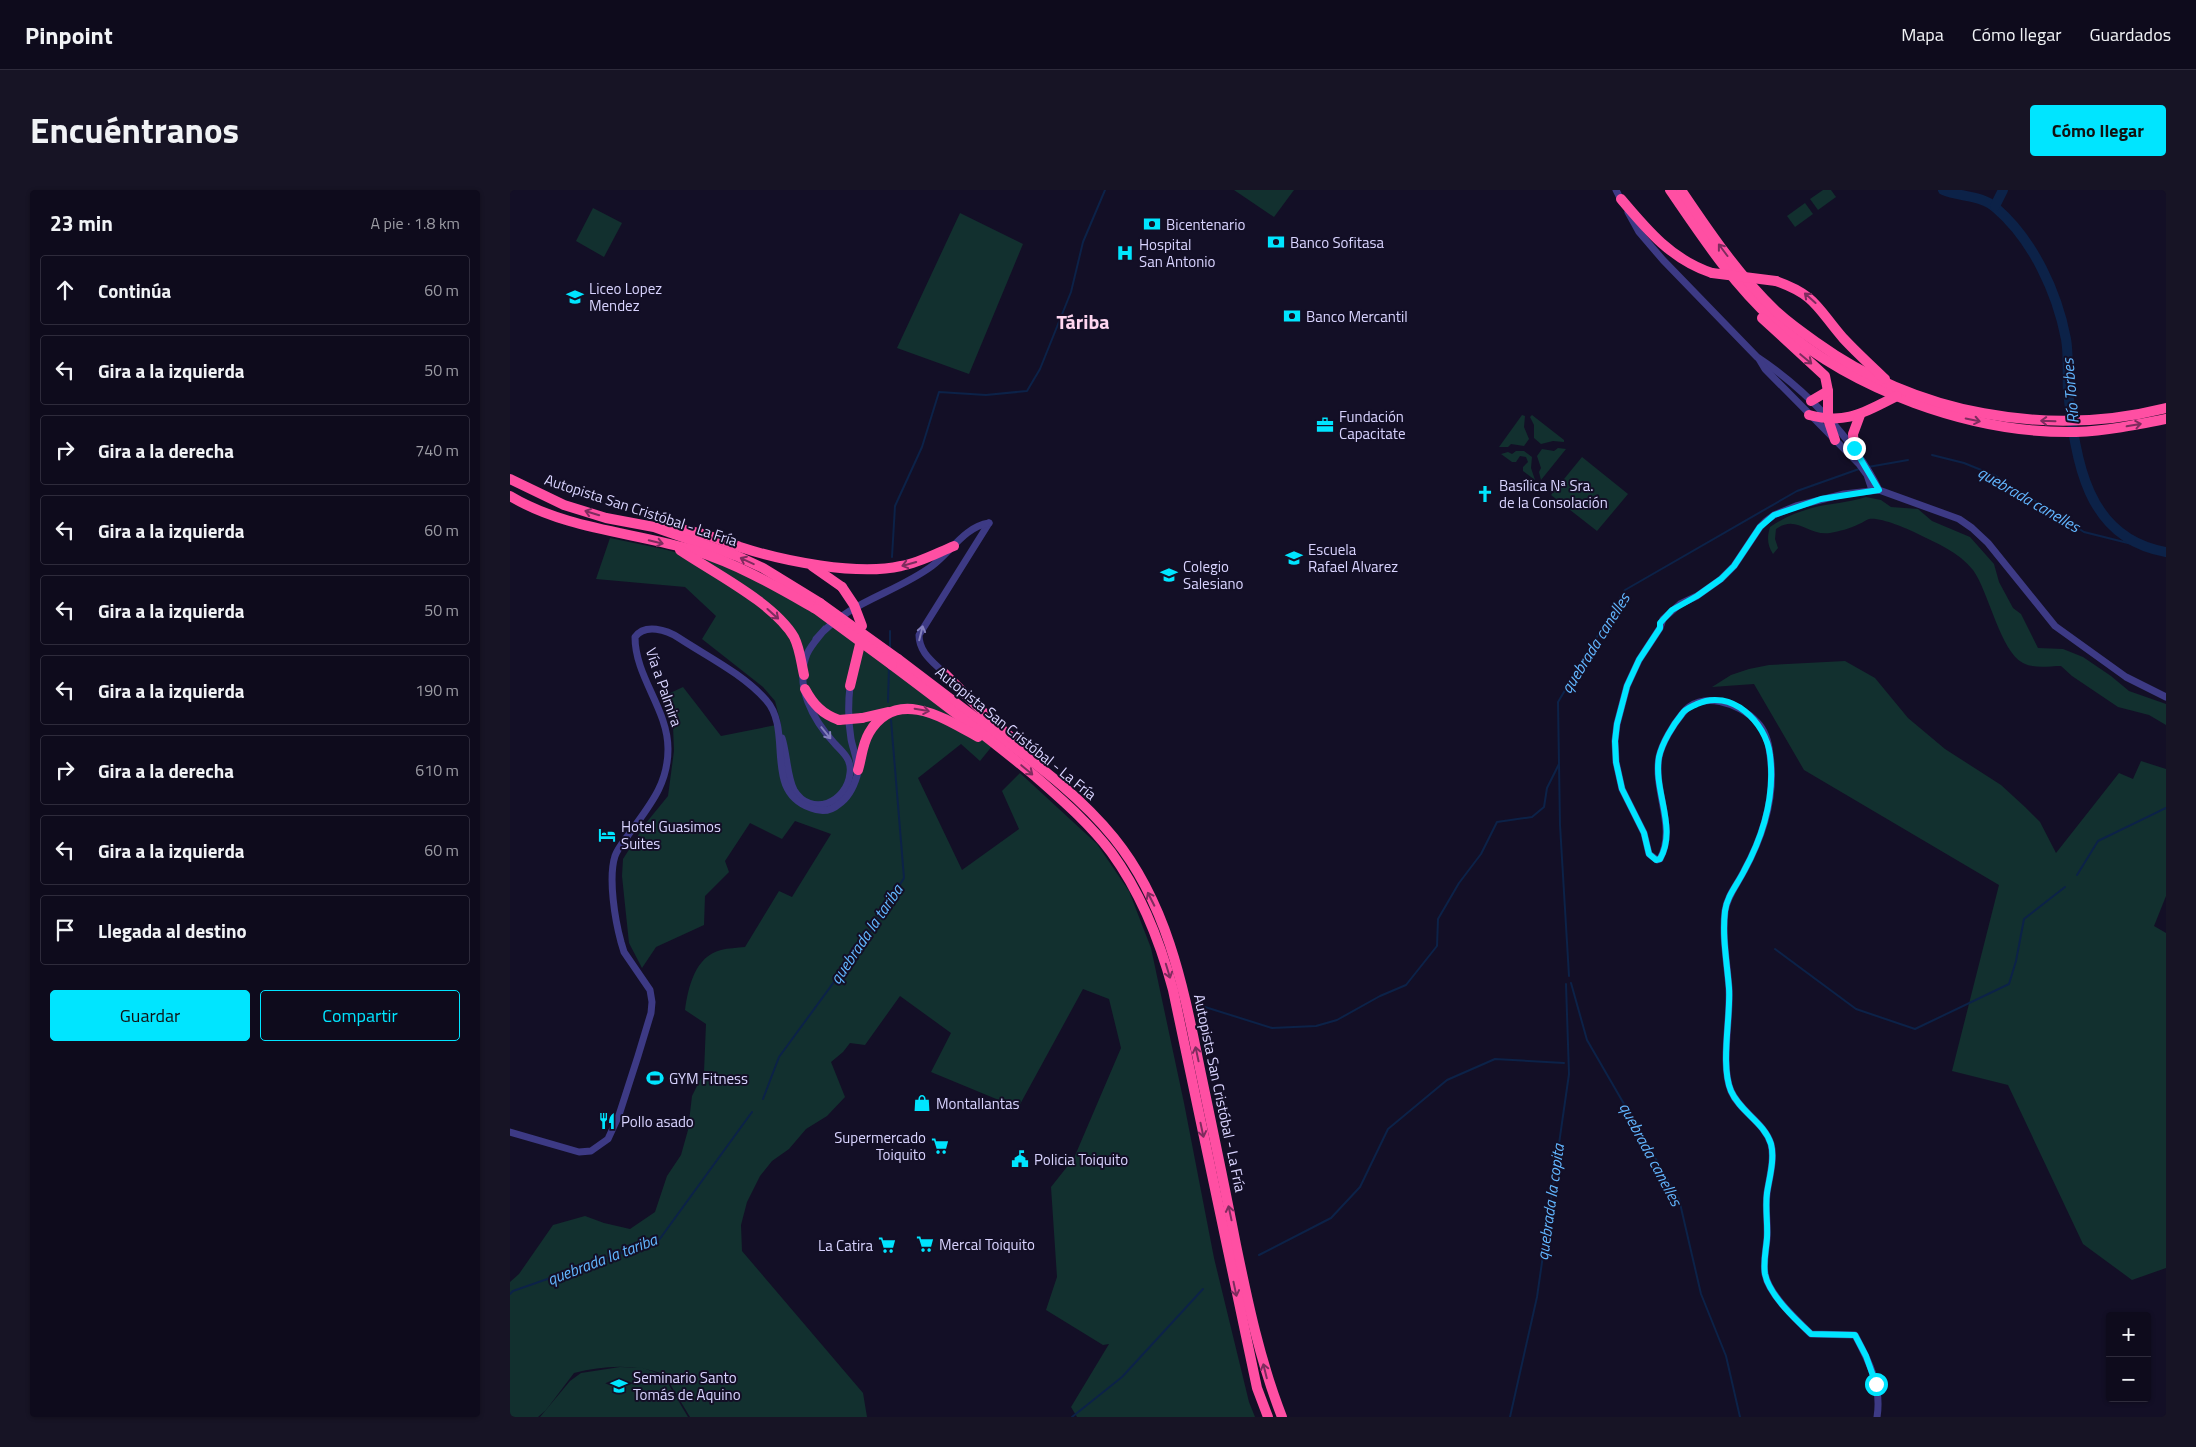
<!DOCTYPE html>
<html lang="es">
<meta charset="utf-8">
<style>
body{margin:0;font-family:"Titillium Web",sans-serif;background:#171425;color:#f1f3f6}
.controls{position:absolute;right:15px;bottom:15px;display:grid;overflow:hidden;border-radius:5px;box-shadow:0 1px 4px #0004}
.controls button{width:45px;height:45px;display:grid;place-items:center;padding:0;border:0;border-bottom:1px solid #2e2b3b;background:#0e0b1c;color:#f1f3f6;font:25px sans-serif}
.stop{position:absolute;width:15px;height:15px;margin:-11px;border:4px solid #00e5ff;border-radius:50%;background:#fff}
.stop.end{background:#00e5ff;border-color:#fff;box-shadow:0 1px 5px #0008}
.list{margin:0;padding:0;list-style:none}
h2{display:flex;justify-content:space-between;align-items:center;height:65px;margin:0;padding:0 20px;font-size:21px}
h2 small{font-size:16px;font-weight:400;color:#9b9ba3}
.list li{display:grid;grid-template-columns:32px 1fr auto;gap:15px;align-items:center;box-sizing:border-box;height:70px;margin:0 10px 10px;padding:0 10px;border:1px solid #2e2b3b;border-radius:5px}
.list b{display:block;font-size:19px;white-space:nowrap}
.list em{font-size:16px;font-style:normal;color:#9b9ba3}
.actions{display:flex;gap:10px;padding:15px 20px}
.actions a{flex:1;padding:11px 0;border:1px solid #00e5ff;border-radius:5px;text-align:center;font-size:18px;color:#00e5ff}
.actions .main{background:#00e5ff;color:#111}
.icon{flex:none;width:28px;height:28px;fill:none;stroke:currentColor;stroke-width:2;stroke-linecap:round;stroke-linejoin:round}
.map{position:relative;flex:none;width:1656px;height:1227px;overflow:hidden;border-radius:5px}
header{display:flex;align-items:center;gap:30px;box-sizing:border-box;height:70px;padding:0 25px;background:#0e0b1c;border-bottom:1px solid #2e2b3b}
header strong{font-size:24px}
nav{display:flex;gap:28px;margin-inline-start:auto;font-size:18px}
.intro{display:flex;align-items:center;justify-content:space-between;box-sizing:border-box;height:120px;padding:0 30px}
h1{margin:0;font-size:35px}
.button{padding:12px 22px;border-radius:5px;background:#00e5ff;color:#111;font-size:18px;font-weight:700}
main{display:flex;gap:30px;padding:0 30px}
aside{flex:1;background:#0e0b1c;border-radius:5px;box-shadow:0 1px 4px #0004}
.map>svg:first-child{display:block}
.green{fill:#12302f}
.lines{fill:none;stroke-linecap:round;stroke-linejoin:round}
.stream{stroke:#0c2248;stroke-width:2}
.river{stroke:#0c2248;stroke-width:10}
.tertiary{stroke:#3d3a85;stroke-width:7}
.motorway{stroke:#ff4fa3;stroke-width:10}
.motorway-bridge{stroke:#ff4fa3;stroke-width:10}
.oneway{stroke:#7d2c5e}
.oneway2{stroke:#837fbc}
.route{stroke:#00e5ff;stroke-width:6}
.labels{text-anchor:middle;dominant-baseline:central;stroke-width:4;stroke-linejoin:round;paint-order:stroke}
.poi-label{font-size:15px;fill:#d9d4ff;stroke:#130f26;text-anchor:start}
.street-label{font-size:15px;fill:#d9d4ff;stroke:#130f26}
.water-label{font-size:16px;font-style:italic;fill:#62b6ff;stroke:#130f26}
.district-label{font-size:20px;font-weight:bold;fill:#ffd6f0;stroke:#130f26}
</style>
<header>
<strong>Pinpoint</strong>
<nav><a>Mapa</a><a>Cómo llegar</a><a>Guardados</a></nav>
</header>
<div class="intro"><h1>Encuéntranos</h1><a class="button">Cómo llegar</a></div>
<main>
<aside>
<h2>23 min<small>A pie · 1.8 km</small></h2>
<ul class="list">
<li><svg class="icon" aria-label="ahead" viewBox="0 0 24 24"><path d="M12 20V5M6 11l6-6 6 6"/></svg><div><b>Continúa</b></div><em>60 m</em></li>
<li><svg class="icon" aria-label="left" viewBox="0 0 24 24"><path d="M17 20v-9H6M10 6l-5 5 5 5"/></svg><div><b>Gira a la izquierda</b></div><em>50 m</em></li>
<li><svg class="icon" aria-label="right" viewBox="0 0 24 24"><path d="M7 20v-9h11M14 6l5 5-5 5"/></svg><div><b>Gira a la derecha</b></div><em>740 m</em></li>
<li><svg class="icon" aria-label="left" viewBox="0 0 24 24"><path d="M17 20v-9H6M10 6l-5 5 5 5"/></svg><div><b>Gira a la izquierda</b></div><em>60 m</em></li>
<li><svg class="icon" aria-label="left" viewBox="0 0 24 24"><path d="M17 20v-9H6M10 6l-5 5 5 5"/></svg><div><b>Gira a la izquierda</b></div><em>50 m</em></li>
<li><svg class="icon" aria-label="left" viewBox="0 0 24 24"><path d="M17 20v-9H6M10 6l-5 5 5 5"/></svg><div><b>Gira a la izquierda</b></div><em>190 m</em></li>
<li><svg class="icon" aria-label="right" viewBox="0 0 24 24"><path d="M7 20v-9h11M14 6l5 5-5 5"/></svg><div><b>Gira a la derecha</b></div><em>610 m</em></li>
<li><svg class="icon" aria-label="left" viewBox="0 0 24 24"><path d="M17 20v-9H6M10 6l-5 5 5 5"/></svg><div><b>Gira a la izquierda</b></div><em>60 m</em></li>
<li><svg class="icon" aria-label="arrive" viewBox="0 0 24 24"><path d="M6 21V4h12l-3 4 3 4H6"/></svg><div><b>Llegada al destino</b></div></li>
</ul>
<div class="actions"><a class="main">Guardar</a><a>Compartir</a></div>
</aside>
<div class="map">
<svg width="1656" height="1227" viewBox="0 0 1656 1227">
<rect width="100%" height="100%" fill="#130f26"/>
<g class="green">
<path d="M724 0H784L764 27Z"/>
<path d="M1313 0H1321L1326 7 1308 20 1300 9Z"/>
<path d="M1295 13 1303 24 1285 37 1277 26Z"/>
<path d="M83 18 112 33 94 67 66 51Z"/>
<path d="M450 23 513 54 459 184 387 158Z"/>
<path d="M1012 225 1015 226 1014 237 1019 249 1014 256 1001 254 998 257H989Z"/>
<path d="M1022 225 1054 250V252L1043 251 1031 254 1024 248V235L1020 227Z"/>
<path d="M1048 258 1056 259 1031 290 1029 282 1031 278 1027 266 1032 259 1044 261Z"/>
<path d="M1006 261H1014L1022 267 1021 278 1025 290 1013 281V277L1018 272 1016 267 1010 266 1006 272H1002L991 264 998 262 1002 264Z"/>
<path d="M1072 267 1118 304 1087 341 1041 305Z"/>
<path d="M1356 307 1371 310 1381 317 1408 319 1422 331 1460 347 1484 374 1489 392 1503 418 1511 424 1528 458 1553 459 1573 467 1601 486 1619 501 1656 514V535L1639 525 1608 517 1562 486 1551 476C1538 476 1525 479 1513 473 1490 461 1479 402 1463 380 1449 362 1426 353 1406 343 1396 338 1370 327 1359 329 1356 330 1352 333 1349 334 1339 339 1330 341 1320 343 1297 346 1287 324 1266 339L1265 349 1268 358 1263 364C1257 355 1257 347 1260 337 1273 328 1287 322 1302 318 1320 313 1338 313 1356 307Z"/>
<path d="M100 348 153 359 212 374 268 401 320 433 483 555 470 571 451 554 408 588 452 680 509 639 492 601 510 583 587 654 619 701 641 758 674 913 704 1068 739 1212 745 1227H567L561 1217 599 1154 593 1155 536 1120 547 1087 541 997 564 968 611 858 599 809 573 799 508 918 421 882 441 843 390 806 355 855 340 853 333 862 321 872 335 907 317 926 296 939 279 959 262 971 250 986 237 1012 231 1035 232 1061 353 1203 357 1227H180L154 1184C124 1174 95 1175 64 1183L36 1220 28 1227H0V1092L9 1084 43 1035 75 1026 94 1033 120 1039 145 1022 157 986 171 965 178 940 182 906 194 882 196 834 175 820C178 798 185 766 211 760 218 758 227 758 235 757L269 701 282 707 321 644 285 631 272 649 240 633 215 671 219 682 195 706 194 735 146 757 132 778 119 753 112 686 113 669 136 633 158 606 164 561 163 536 154 506 173 497 211 546 271 534 265 511 253 497 192 449 206 426 175 397 86 389Z"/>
<path d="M1335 471 1365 488 1398 528 1435 559 1491 595 1515 617 1530 632 1546 663 1609 583 1623 589 1631 571 1656 579V706L1644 736 1656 743V1078L1622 1090 1573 1054 1498 895 1442 881 1489 695 1294 580 1244 494 1202 497 1221 485 1239 479 1259 475Z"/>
<path d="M110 1177 133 1178 153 1185 178 1227H30L60 1191 71 1183Z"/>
</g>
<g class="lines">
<g class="stream">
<path d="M1422 265 1454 273 1486 286 1574 342 1646 360"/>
<path d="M1358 277 1398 270"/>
<path d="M382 367 385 316 412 257 429 202 476 205 517 201 530 179 561 102 573 52 595 0"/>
<path d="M380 460V441"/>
<path d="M378 512 379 477"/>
<path d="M1567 685 1588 651 1656 618"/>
<path d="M1265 759 1346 819 1405 839 1499 794 1506 771 1514 729 1555 697"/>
<path d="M1059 786 1050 635 1048 512 1115 400 1287 301 1349 279"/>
<path d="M1061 793 1077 850 1169 1009 1191 1104 1216 1166 1230 1227"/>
<path d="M695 817 762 838 806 836 827 830 870 806 896 795 927 756 928 729 949 693 971 664 987 632 1022 627 1034 617 1037 598 1049 574"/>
<path d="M253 909 269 867 354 751 394 688 381 530"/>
<path d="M749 1065 821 1028 850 997 878 939 937 890 985 869 1054 873"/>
<path d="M0 1104 3 1101 149 1050 242 922"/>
<path d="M562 1227 612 1187 693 1099"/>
<path d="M1000 1227 1027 1107 1059 884 1056 794"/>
</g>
<g class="river">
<path d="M1433 0C1449 7 1472 5 1486 18 1523 50 1547 102 1556 149 1559 166 1557 185 1558 202 1566 269 1575 348 1656 362"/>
<path d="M1485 16 1493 0"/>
</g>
<g class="tertiary">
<path d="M1106 0 1112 12"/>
<path d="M1118 22 1129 42 1153 70 1247 167C1294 198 1344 249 1369 300"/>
<path d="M1249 169 1255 179 1349 274 1357 285 1362 300"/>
<path d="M433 482C422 471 409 462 409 445L479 333"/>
<path d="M272 548C277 563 277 587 284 600 301 628 337 613 340 583 342 570 333 562 325 554 303 530 284 496 297 464 301 455 309 447 315 439L306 449C339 411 384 404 422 376 441 362 454 337 479 333"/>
<path d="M0 942 69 962 81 961 98 949 109 925 128 866 141 823 142 812 140 800 114 762 111 752C105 730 98 688 105 666 108 658 114 651 119 644 139 616 158 595 158 559 158 519 125 487 125 447 135 433 157 440 169 448 198 467 233 484 256 510 284 541 252 601 301 618 311 622 321 621 329 614 338 608 344 596 347 586 350 575 343 560 341 549 338 531 338 514 340 496"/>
<path d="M1367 1227C1372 1197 1359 1171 1345 1145L1301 1144C1287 1130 1259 1105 1255 1084 1253 1072 1256 1061 1257 1048 1258 1033 1255 1019 1257 1003 1259 989 1265 969 1261 954 1254 932 1230 922 1221 901 1210 875 1221 827 1219 798 1217 772 1212 747 1215 721 1217 706 1227 695 1234 681 1253 646 1266 605 1260 565 1259 554 1255 540 1247 532 1230 513 1190 499 1172 524 1163 535 1152 553 1149 567 1143 601 1167 638 1150 669L1147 670 1139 664 1134 643 1112 599 1106 572 1105 551 1107 534 1117 496 1129 470 1150 438 1153 429 1170 414 1187 406 1211 389 1224 376 1250 337 1256 331 1264 325 1286 316 1334 304 1369 300 1449 329 1462 338 1478 353 1545 436 1616 487 1656 507"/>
</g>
<g class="motorway">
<path d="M1160 0C1191 45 1222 93 1263 130 1340 200 1462 244 1566 242 1596 241 1626 235 1656 229"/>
<path d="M1171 0C1200 43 1229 86 1267 122 1279 133 1293 143 1306 152 1406 224 1536 248 1656 218"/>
<path d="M1111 9C1137 40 1162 70 1202 83"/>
<path d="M1266 91C1306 105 1307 118 1333 148 1346 162 1360 175 1375 189"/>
<path d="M1252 128 1315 186 1318 201V229L1325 250"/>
<path d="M1301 211 1318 201"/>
<path d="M1299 225C1338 235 1354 222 1387 206"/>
<path d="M1344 259 1343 244 1350 225"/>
<path d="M0 289 54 315 96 328 144 337 227 366 253 378 310 413"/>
<path d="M0 306C57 340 124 342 186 361 230 375 267 397 306 419"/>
<path d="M157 338C183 339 205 348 230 357 273 371 347 386 391 376 409 373 427 363 444 356"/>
<path d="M170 360C204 383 264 413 284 447 290 459 291 472 294 485"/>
<path d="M302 376 332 397"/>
<path d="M388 469C420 493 452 518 484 542 526 574 570 606 604 648 659 716 674 801 691 884 703 941 715 998 726 1055 738 1113 750 1171 772 1227"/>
<path d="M382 475C430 511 479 548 526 587 552 610 580 634 601 662 631 703 650 751 663 800L747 1198 758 1227"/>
<path d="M433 482 479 528 512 557"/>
<path d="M340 496 352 446"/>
<path d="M295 499C303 514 312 524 329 530"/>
<path d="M352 528 378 522"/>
<path d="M348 580C352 567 352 555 359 543 386 496 436 529 468 547"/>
</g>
<g class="motorway-bridge">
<path d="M1202 83 1266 91"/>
<path d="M332 397 344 415 352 436"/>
<path d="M310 413 388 469"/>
<path d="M306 419 382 475"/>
<path d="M329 530 352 528"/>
</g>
</g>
<defs><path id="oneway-shaft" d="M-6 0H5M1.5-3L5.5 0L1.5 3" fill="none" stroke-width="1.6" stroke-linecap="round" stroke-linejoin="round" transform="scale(1.25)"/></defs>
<g class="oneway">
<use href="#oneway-shaft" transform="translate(1213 60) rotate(-127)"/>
<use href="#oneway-shaft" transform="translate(1300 108) rotate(-138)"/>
<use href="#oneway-shaft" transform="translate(1296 169) rotate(40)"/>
<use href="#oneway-shaft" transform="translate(1463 230) rotate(12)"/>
<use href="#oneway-shaft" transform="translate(1538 231) rotate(-178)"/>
<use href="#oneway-shaft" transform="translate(1624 235) rotate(-10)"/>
<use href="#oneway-shaft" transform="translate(82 323) rotate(-163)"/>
<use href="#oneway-shaft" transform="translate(146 352) rotate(14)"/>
<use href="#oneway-shaft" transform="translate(237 371) rotate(-155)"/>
<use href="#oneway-shaft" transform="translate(399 374) rotate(164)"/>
<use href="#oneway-shaft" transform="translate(263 424) rotate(42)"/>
<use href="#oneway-shaft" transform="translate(412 520) rotate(10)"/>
<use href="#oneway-shaft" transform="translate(517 580) rotate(40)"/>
<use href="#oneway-shaft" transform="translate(641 709) rotate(-117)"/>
<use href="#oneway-shaft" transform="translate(658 781) rotate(73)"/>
<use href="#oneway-shaft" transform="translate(687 864) rotate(-102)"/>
<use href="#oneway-shaft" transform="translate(692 940) rotate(78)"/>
<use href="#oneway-shaft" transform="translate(720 1023) rotate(-102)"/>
<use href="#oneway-shaft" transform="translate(725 1099) rotate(78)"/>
<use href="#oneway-shaft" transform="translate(755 1181) rotate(-104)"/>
</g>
<g class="oneway2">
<use href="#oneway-shaft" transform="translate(411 443) rotate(-76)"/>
<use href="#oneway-shaft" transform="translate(316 543) rotate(51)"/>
</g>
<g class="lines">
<path class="route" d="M1344 258 1369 300 1311 309 1264 325 1250 337 1224 376 1211 389 1187 406 1162 420 1150 433V438L1129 470 1117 496 1107 534 1105 551 1106 572 1112 599 1134 643 1139 664 1146 670 1150 669C1168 638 1143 601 1149 567 1152 553 1163 535 1172 524 1175 519 1181 517 1187 514 1221 498 1256 532 1260 565 1265 605 1253 646 1234 681 1227 695 1217 706 1215 721 1212 747 1217 772 1219 798 1221 826 1210 875 1221 901 1230 922 1254 932 1261 954 1265 969 1259 989 1257 1003 1255 1018 1258 1033 1257 1048 1256 1061 1253 1072 1255 1084 1259 1105 1286 1130 1301 1144L1345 1145 1356 1166 1366 1194"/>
</g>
<defs>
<g id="bank-bare" transform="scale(1.35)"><path d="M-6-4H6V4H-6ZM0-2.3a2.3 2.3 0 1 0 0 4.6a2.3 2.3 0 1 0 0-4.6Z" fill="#00e5ff" stroke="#130f26" stroke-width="2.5" paint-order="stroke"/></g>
<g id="hospital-bare" transform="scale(1.35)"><path d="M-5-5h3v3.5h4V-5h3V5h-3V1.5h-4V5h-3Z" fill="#00e5ff" stroke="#130f26" stroke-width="2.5" paint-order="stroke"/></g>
<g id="school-bare" transform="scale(1.35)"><path d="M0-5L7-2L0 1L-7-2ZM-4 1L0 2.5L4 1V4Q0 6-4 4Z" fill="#00e5ff" stroke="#130f26" stroke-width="2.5" paint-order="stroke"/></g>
<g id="office-bare" transform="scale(1.35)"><path d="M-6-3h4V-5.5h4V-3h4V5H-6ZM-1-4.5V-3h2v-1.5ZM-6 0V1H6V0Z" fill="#00e5ff" stroke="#130f26" stroke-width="2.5" paint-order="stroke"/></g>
<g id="church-bare" transform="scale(1.35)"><path d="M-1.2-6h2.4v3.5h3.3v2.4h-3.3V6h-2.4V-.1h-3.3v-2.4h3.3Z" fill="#00e5ff" stroke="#130f26" stroke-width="2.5" paint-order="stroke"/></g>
<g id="hotel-bare" transform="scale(1.35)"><path d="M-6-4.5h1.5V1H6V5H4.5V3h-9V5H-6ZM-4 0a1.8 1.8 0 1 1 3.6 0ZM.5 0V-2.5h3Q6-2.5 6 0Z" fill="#00e5ff" stroke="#130f26" stroke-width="2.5" paint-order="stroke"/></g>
<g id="stadium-bare" transform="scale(1.35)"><path d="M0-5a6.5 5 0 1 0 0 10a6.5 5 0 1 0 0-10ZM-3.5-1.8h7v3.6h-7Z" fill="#00e5ff" stroke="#130f26" stroke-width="2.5" paint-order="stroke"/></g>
<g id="shop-bare" transform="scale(1.35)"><path d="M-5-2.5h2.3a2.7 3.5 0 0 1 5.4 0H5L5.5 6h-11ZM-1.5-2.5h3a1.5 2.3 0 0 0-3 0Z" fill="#00e5ff" stroke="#130f26" stroke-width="2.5" paint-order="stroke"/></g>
<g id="restaurant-bare" transform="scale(1.35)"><path d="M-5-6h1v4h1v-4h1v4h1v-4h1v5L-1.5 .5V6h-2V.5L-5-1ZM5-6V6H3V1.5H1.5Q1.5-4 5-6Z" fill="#00e5ff" stroke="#130f26" stroke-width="2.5" paint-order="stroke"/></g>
<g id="supermarket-bare" transform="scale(1.35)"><path d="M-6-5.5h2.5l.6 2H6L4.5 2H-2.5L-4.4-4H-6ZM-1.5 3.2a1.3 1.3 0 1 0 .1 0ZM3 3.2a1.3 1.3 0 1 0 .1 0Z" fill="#00e5ff" stroke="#130f26" stroke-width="2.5" paint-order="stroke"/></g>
<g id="civic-bare" transform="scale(1.35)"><path d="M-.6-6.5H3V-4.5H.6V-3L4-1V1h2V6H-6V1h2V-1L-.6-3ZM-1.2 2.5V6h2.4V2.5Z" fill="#00e5ff" stroke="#130f26" stroke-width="2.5" paint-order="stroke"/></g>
<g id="university-bare" transform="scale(1.35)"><path d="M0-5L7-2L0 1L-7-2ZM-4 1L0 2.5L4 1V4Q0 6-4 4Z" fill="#00e5ff" stroke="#130f26" stroke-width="2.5" paint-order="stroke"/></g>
</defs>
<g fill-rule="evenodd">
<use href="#bank-bare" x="642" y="34"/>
<use href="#bank-bare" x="766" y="52"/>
<use href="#hospital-bare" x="615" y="63"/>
<use href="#school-bare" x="65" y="107"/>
<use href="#bank-bare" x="782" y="126"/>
<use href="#office-bare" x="815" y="235"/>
<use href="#church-bare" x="975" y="304"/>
<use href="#school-bare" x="784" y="368"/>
<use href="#school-bare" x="659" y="385"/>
<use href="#hotel-bare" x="97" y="645"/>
<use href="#stadium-bare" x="145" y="888"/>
<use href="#shop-bare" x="412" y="913"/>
<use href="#restaurant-bare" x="97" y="931"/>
<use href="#supermarket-bare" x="430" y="956"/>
<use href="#civic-bare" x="510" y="969"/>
<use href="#supermarket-bare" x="415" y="1054"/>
<use href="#supermarket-bare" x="377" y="1055"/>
<use href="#university-bare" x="109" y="1196"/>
</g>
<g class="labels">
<g class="poi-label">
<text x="656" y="34">Bicentenario</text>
<text x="780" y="52">Banco Sofitasa</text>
<text x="629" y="54">Hospital<tspan x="629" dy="17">San Antonio</tspan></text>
<text x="79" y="98">Liceo Lopez<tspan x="79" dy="17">Mendez</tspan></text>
<text x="796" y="126">Banco Mercantil</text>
<text x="829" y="226">Fundación<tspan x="829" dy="17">Capacitate</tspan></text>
<text x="989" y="295">Basílica Nª Sra.<tspan x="989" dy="17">de la Consolación</tspan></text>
<text x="798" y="359">Escuela<tspan x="798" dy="17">Rafael Alvarez</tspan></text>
<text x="673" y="376">Colegio<tspan x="673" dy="17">Salesiano</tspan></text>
<text x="111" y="636">Hotel Guasimos<tspan x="111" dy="17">Suites</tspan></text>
<text x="159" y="888">GYM Fitness</text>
<text x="426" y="913">Montallantas</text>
<text x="111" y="931">Pollo asado</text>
<text x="416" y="947" text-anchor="end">Supermercado<tspan x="416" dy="17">Toiquito</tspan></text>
<text x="524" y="969">Policia Toiquito</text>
<text x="429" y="1054">Mercal Toiquito</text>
<text x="363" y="1055" text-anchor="end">La Catira</text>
<text x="123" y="1187">Seminario Santo<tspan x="123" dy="17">Tomás de Aquino</tspan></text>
</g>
<g class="street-label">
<text transform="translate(131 320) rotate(18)">Autopista San Cristóbal - La Fría</text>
<text transform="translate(154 497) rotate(71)">Vía a Palmira</text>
<text transform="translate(506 543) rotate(39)">Autopista San Cristóbal - La Fría</text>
<text transform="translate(710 903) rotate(78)">Autopista San Cristóbal - La Fría</text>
</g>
<g class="water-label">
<text transform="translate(1560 201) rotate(-95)">Río Torbes</text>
<text transform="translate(1519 309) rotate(30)">quebrada canelles</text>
<text transform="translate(1085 453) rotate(-58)">quebrada canelles</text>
<text transform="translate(356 744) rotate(-56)">quebrada la tariba</text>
<text transform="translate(1141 964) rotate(62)">quebrada canelles</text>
<text transform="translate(1040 1012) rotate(-82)">quebrada la copita</text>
<text transform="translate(92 1069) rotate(-21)">quebrada la tariba</text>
</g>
<g class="district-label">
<text x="573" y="131">Táriba</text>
</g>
</g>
</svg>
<div class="controls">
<button>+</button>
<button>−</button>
</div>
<div class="stop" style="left:1366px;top:1194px"></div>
<div class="stop end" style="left:1344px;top:258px"></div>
</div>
</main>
